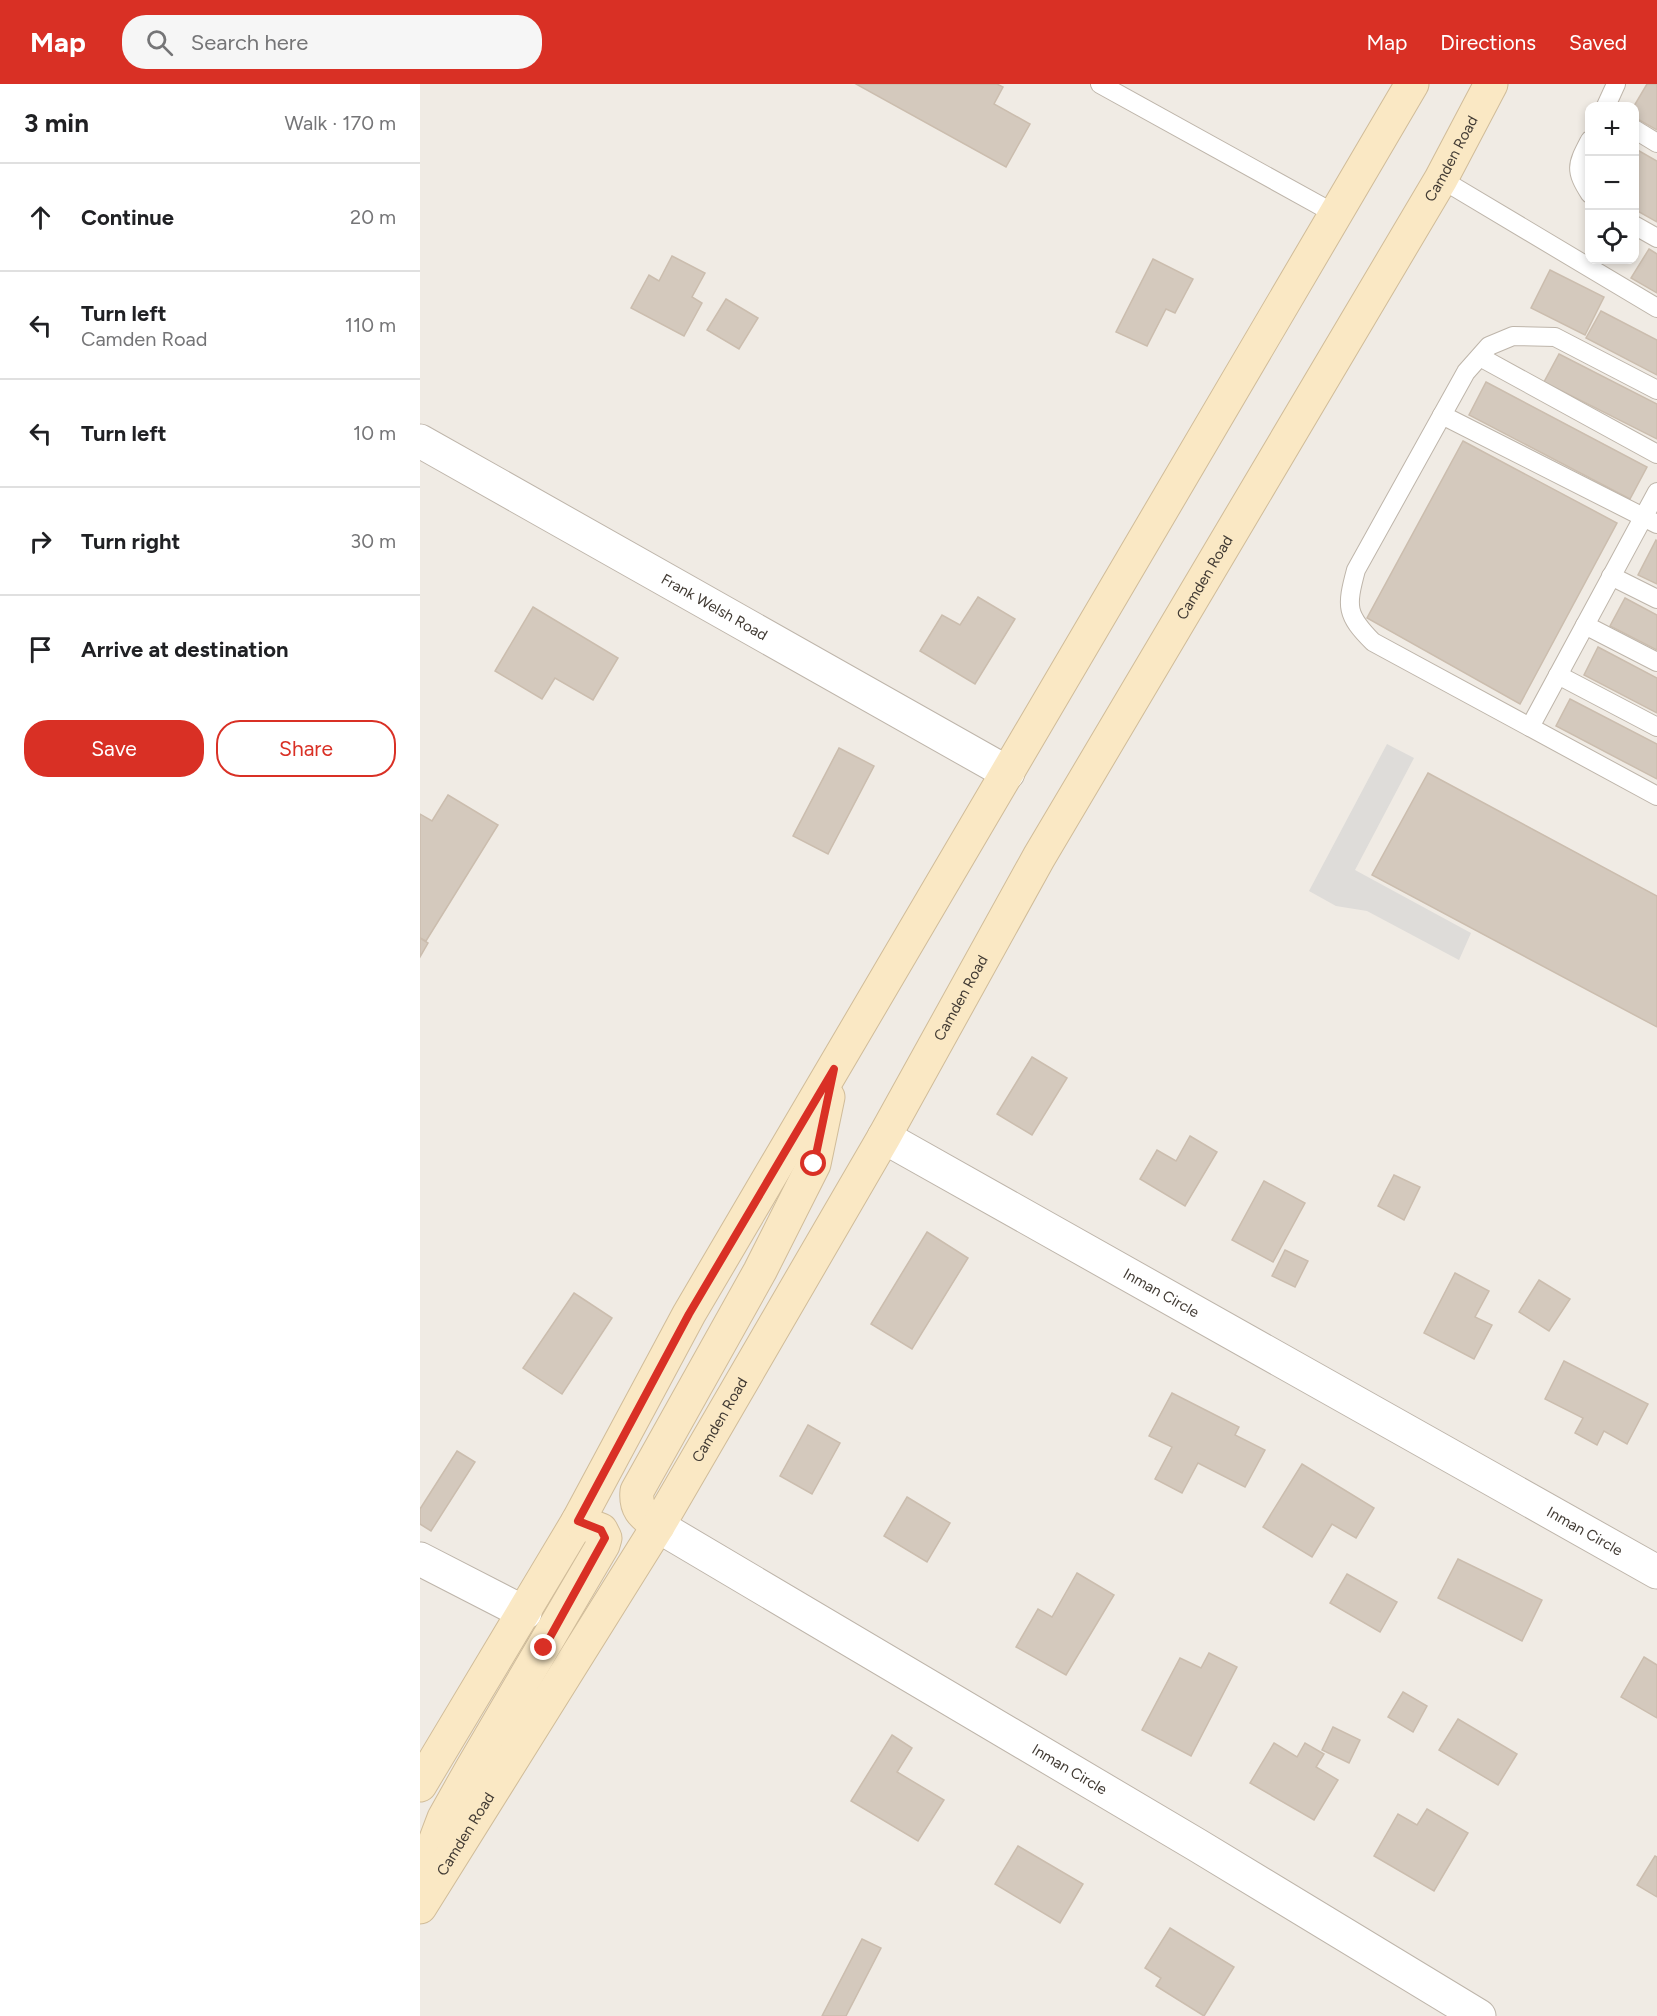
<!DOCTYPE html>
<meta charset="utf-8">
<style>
body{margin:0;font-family:Figtree,sans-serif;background:#f6f6f6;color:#202124}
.controls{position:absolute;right:18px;top:18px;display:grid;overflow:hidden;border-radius:12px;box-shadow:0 3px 9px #0003}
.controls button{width:54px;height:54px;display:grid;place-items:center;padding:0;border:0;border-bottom:2px solid #e0e0e0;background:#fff;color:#202124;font:30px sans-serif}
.stop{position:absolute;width:18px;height:18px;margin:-14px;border:4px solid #d93025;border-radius:50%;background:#fff}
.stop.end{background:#d93025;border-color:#fff;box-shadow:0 2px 6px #0008}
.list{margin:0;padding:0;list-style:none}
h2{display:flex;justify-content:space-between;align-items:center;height:78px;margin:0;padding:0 24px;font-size:26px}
h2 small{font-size:20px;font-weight:400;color:#757577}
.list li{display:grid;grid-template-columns:39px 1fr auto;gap:18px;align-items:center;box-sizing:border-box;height:108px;padding:0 24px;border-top:2px solid #e0e0e0}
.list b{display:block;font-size:22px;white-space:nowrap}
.list p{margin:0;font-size:20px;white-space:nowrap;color:#757577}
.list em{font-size:20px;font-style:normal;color:#757577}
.actions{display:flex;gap:12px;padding:18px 24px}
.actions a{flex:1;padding:14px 0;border:2px solid #d93025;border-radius:24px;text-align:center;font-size:21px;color:#d93025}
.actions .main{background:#d93025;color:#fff}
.icon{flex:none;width:33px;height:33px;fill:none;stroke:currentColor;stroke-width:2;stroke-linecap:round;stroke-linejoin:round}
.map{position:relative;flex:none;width:1237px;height:1932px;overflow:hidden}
header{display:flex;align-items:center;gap:36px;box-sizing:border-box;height:84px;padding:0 30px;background:#d93025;color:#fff}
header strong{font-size:28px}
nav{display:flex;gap:33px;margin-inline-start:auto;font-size:21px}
.search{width:420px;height:54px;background:#f6f6f6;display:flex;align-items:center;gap:15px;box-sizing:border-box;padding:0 21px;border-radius:24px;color:#757577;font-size:22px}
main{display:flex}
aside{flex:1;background:#fff}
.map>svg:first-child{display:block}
.parking{fill:#dedcd9}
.building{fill:#d4c9bd;stroke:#cbbdae;stroke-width:1.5}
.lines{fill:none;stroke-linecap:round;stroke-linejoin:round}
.lane-casing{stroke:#beb5aa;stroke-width:20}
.street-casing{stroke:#beb5aa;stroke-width:35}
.secondary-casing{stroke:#d0bc99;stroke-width:35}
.lane{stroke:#fff;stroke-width:18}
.street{stroke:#fff;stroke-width:33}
.secondary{stroke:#fae8c4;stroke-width:33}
.route{stroke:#d93025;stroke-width:8}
.labels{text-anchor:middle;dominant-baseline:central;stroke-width:5;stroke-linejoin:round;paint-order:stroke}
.street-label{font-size:15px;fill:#423b34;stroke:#fff}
</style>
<header>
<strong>Map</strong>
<div class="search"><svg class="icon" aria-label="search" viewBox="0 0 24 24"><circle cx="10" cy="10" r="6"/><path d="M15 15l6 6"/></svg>Search here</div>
<nav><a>Map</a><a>Directions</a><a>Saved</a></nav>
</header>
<main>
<aside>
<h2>3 min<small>Walk · 170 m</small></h2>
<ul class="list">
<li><svg class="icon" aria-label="ahead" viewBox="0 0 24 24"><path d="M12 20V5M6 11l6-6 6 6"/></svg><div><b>Continue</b></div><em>20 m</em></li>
<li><svg class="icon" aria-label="left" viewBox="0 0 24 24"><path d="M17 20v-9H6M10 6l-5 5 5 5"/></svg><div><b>Turn left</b><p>Camden Road</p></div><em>110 m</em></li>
<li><svg class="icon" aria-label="left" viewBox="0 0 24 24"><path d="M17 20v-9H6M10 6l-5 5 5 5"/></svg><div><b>Turn left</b></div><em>10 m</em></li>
<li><svg class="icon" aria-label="right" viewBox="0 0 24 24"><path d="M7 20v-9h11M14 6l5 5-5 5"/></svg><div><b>Turn right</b></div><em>30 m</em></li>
<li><svg class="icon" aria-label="arrive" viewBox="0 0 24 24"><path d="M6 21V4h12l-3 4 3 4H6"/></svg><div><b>Arrive at destination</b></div></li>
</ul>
<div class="actions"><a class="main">Save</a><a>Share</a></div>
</aside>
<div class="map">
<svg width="1237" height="1932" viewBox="0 0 1237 1932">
<rect width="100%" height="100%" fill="#f0ebe4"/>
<path class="parking" d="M967 660 994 674 935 786 1051 849 1039 876 947 827 916 822 889 807Z"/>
<g class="building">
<path d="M436 0H577L583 3 574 20 610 40 586 83Z"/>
<path d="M1227 0H1237V46L1214 33V22Z"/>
<path d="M1214 64 1237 77V138L1214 125Z"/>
<path d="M1229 165 1237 170V209L1211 194Z"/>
<path d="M252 172 285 189 272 213 282 219 264 252 211 224 229 191 239 197Z"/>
<path d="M733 175 773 195 755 229 746 225 727 262 696 248Z"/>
<path d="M1130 186 1184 213 1165 251 1111 224Z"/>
<path d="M306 215 338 234 319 265 287 246Z"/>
<path d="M1181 227 1237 256V291L1166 254Z"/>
<path d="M1139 270 1237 320V355L1124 298Z"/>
<path d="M1066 298 1227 383 1210 415 1049 331Z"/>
<path d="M1043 357 1197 439 1100 620 947 534Z"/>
<path d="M1236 456 1237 457V500L1218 491Z"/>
<path d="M558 513 595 535 555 600 500 567 522 531 540 541Z"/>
<path d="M1205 514 1237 531V566L1190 542Z"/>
<path d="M113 523 198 574 173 616 135 594 122 615 75 587Z"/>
<path d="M1178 563 1237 594V629L1164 591Z"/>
<path d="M1150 615 1237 660V695L1136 642Z"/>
<path d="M419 664 454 682 408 770 373 752Z"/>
<path d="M1008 689 1237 812V943L952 791Z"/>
<path d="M28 711 78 741 6 857 0 854V730L12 737Z"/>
<path d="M0 854 8 859 0 873Z"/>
<path d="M612 973 647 994 612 1051 577 1030Z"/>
<path d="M770 1052 797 1068 765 1122 720 1095 737 1066 756 1077Z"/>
<path d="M974 1091 1000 1103 984 1136 958 1122Z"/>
<path d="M844 1097 885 1119 853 1178 812 1156Z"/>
<path d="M507 1148 548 1174 492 1265 451 1240Z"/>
<path d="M865 1166 888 1177 875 1203 852 1192Z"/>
<path d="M1035 1189 1069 1207 1055 1233 1072 1241 1054 1275 1004 1249Z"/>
<path d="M1119 1196 1150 1215 1129 1247 1099 1228Z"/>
<path d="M154 1209 192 1234 142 1310 103 1284Z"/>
<path d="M1144 1277 1228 1320 1207 1360 1184 1347 1177 1361 1155 1349 1163 1334 1125 1315Z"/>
<path d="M752 1309 819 1343 815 1351 845 1366 825 1403 778 1379 762 1409 735 1395 752 1363 729 1352Z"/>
<path d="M388 1341 420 1359 392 1410 360 1392Z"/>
<path d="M37 1367 55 1378 11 1447 0 1440V1425Z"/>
<path d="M882 1380 954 1424 936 1454 912 1440 892 1473 843 1443Z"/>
<path d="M487 1413 530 1439 507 1478 464 1452Z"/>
<path d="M1038 1475 1122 1516 1102 1557 1018 1514Z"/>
<path d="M657 1489 694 1511 646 1591 596 1563 618 1525 632 1533Z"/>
<path d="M927 1490 977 1518 960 1548 910 1519Z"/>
<path d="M789 1569 817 1583 771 1672 722 1646 760 1574 781 1584Z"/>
<path d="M1224 1573 1237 1581V1634L1201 1613Z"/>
<path d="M983 1608 1007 1622 993 1648 968 1633Z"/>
<path d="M1038 1635 1097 1670 1078 1701 1019 1666Z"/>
<path d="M913 1643 940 1656 929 1679 902 1666Z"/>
<path d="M472 1651 492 1664 477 1688 524 1716 498 1757 431 1717Z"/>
<path d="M854 1659 877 1673 885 1659 904 1670 896 1683 918 1696 894 1736 830 1699Z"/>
<path d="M1007 1725 1048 1749 1014 1807 954 1772 978 1730 997 1741Z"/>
<path d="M598 1762 663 1800 640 1839 575 1800Z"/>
<path d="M1235 1772 1237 1773V1813L1217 1801Z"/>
<path d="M750 1844 814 1883 784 1932 736 1902 741 1894 725 1884Z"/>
<path d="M442 1855 461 1864 426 1932H402Z"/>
</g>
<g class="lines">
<g class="lane-casing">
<g id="lane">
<path d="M680 0 917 131"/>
<path d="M1186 22 1196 0"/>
<path d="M1214 45 1237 59"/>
<path d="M1170 56C1157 81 1154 85 1170 110"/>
<path d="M1021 95 1237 224"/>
<path d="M1214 141 1237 154"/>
<path d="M1060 273 1237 370"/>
<path d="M1237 306 1135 253 1093 252 1069 262 1046 288 936 486C926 523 926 531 953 558L1237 712"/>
<path d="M1022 331 1237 440"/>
<path d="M1191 492 1237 515"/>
<path d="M1165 541 1237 578"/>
<path d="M1138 591 1237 643"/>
<path d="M1110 643 1237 408"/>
</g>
</g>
<g class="street-casing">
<g id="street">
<path id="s1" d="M0 357 588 689"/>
<path id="s2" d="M464 1053 1237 1488"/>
<path id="s3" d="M238 1442 777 1761 1059 1932"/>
<path d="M0 1475 105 1529"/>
</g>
</g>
<g class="secondary-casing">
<g id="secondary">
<path d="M238 1442C224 1431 215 1426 217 1407L340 1187 394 1080 408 1013"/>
<path d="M0 1701 158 1437 269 1230 992 0"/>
<path d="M2 1792 24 1734 51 1686 183 1461 185 1454 181 1446 158 1437"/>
<path id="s4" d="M0 1823 238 1442 464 1053 619 773 1021 95 1071 0"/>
</g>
</g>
<use href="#lane" class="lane"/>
<use href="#street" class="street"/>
<use href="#secondary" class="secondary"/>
</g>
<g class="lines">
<path class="route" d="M124 1564 185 1454 181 1446 158 1437 269 1230 414 985 394 1080"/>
</g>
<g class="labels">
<g class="street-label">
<text stroke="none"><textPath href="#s4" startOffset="2030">Camden Road</textPath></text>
<text stroke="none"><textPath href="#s4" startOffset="1544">Camden Road</textPath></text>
<text stroke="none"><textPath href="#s1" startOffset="338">Frank Welsh Road</textPath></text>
<text stroke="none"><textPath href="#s4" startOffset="1058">Camden Road</textPath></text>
<text stroke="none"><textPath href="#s2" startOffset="318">Inman Circle</textPath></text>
<text stroke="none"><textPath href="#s4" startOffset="572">Camden Road</textPath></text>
<text stroke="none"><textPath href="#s2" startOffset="804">Inman Circle</textPath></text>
<text stroke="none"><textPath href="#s3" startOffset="478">Inman Circle</textPath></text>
<text stroke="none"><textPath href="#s4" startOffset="86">Camden Road</textPath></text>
</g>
</g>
</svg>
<div class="controls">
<button>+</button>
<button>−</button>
<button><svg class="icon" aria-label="locate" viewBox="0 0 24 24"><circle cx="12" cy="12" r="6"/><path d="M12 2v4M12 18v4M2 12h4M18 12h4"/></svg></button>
</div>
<div class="stop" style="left:394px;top:1080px"></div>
<div class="stop end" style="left:124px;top:1564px"></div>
</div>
</main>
